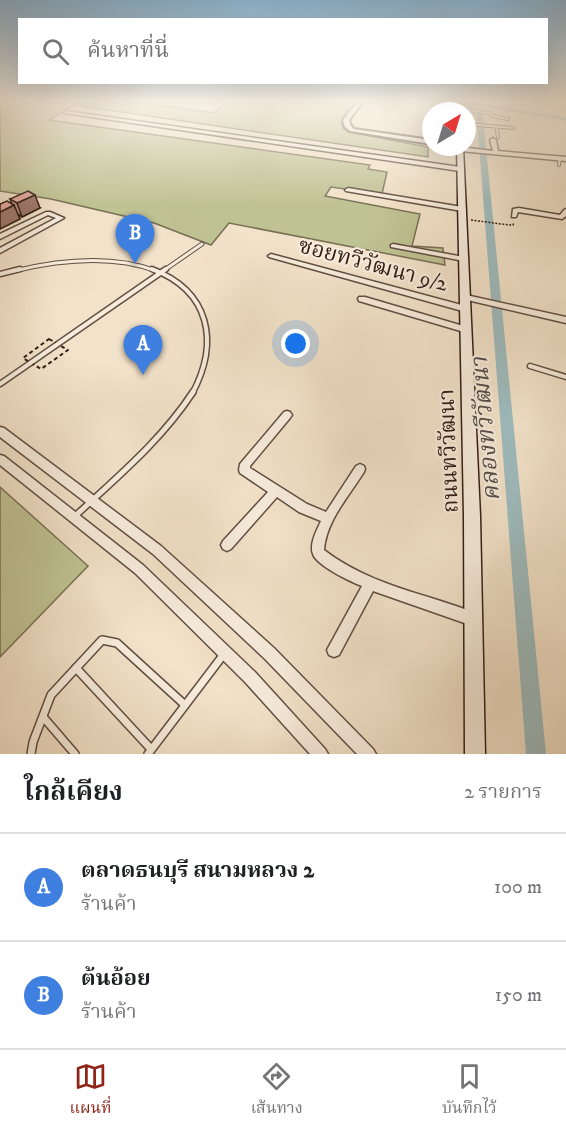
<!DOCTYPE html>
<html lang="th">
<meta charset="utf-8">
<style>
body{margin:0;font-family:"IM FELL DW Pica","Noto Serif Thai",serif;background:#f6f6f6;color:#202124}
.compass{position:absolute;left:422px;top:102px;width:54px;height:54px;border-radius:50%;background:#fff;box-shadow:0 6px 24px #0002;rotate:38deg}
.you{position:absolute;left:296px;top:344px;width:21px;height:21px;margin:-15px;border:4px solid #fff;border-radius:50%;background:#1a73e8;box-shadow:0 0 0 9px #1a73e833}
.badge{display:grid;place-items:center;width:39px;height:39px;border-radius:50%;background:#8f2418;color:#fff;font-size:20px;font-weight:700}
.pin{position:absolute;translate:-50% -50px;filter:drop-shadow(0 2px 3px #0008)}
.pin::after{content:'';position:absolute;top:32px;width:21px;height:18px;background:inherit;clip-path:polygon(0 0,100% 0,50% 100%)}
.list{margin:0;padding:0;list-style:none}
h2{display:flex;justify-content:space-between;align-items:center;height:78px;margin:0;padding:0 24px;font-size:26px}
h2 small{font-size:20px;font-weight:400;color:#757577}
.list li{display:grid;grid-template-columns:39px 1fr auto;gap:18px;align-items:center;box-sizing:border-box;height:108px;padding:0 24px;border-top:2px solid #e0e0e0}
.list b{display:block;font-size:22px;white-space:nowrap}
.list p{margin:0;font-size:20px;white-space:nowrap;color:#757577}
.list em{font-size:20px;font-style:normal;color:#757577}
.icon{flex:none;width:33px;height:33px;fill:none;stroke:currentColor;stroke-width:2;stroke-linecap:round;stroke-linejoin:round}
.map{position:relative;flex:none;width:566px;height:754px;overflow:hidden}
.search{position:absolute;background:#fff;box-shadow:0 6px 24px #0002;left:18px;right:18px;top:18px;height:66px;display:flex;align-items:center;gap:15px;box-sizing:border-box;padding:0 21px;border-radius:0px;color:#757577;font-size:22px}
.sheet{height:294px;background:#fff}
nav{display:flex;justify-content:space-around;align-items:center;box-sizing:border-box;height:84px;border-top:2px solid #e0e0e0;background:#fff;font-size:16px;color:#757577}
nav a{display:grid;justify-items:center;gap:3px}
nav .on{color:#8f2418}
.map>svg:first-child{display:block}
.green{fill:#bfc293;stroke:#787054;stroke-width:1.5}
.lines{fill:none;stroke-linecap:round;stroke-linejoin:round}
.canal{fill:#9ebcbf;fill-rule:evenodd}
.service-far4-casing{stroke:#614e43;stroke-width:4}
.service-far3-casing{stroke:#614e43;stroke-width:5}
.service-far2-casing{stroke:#614e43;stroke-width:7}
.service-far1-casing{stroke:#614e43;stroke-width:8}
.service-casing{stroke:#614e43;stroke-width:10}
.minor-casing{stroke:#614e43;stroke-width:3}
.tertiary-casing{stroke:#614e43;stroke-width:4}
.secondary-casing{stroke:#311d16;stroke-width:3}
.path-far1{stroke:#311d16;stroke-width:1.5;stroke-dasharray:2 1.5;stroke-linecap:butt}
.path{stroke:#311d16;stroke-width:2;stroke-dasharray:4 3;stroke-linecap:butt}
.service-far4{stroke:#f7ecdc;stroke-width:2}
.service-far3{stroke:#f7ecdc;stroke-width:3}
.service-far2{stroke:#f7ecdc;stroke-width:4}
.service-far1{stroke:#f7ecdc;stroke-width:5}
.service{stroke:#f7ecdc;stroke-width:7}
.minor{fill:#f7ecdc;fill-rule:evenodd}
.tertiary{fill:#f7ecdc;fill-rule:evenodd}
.secondary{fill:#f7ecdc;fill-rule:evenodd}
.wall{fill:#c39387;stroke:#311d16;stroke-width:1.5}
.shaded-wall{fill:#9f786e;stroke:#311d16;stroke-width:1.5}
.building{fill:#e3ab9d;stroke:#311d16;stroke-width:1.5}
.labels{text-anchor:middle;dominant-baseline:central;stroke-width:4.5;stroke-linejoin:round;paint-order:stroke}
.street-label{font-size:22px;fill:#311d16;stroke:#f7ecdc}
.water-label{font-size:24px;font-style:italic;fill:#524d49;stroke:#f7ecdc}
</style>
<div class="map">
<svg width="566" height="754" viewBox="0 0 566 754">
<rect width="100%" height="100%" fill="#f2e2c9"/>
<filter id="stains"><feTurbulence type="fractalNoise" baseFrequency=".00333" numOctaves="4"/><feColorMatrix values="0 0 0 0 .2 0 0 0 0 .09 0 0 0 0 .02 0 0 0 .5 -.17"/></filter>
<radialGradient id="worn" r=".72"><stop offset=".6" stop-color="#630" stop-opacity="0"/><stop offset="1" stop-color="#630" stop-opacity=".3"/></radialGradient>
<g class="green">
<path d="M33 100H125L214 113 230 100H352L341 122 343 128 349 132 428 147V157L74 105 49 120 370 165 368 169 387 172 382 194 331 187 325 196 420 214 412 246 443 248 445 265 229 223 211 245 154 223 51 199 0 191V101L27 103Z"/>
<path d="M0 487 88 566 0 657Z"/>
</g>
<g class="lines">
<path class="canal" d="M445 100 475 103V100H481V104L566 117V121L482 107 546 754H526L476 106Z"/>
<g class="service-far4-casing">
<g id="service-far4">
<path d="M460 109 490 113 493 116 508 119"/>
<path d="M467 124 513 128"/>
<path d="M496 126 498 137"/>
<path d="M559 165 560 158"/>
</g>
</g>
<g class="service-far3-casing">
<g id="service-far3">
<path d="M14 271C60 260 111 254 156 271"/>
<path d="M163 271 202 244"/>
</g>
</g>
<g class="service-far2-casing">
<g id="service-far2">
<path d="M152 269C210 291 220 342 192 394"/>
<path d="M0 274 20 269"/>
<path d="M530 366 566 377"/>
<path d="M0 384 166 269"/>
</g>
</g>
<g class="service-far1-casing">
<path id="service-far1" d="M73 518C116 478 161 441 193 392"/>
</g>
<g class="service-casing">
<g id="service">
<path d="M76 668 151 749"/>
<path d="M44 718 75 754"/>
<path d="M31 754 33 742 51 695 102 640 117 643 185 705"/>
<path d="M148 754 224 654"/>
</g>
</g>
<g class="minor-casing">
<g id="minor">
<path d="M66 111 460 167 463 169 460 171 64 113Z"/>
<path d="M493 138 496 140 498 151 566 157V161L460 151 457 149 460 147 493 151 490 140Z"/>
<path d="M348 188 462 207 465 209 462 211 346 191 345 190Z"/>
<path d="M519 208 560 215 564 210 566 209V216L562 219 518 212 516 217H512L513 209Z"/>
<path d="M46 212H50L64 218 0 253V248L56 218 48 215 0 239V234Z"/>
<path d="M393 244 464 257 468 259 464 261 391 247V245Z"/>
<path d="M271 254 469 307 470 309 466 312 269 257 268 256Z"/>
<path d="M463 295H466L566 317V323L463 299Z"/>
<path d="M359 297H365L470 328 471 330 470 332H464L359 301 358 299Z"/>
<path d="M287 411 290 412 292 415 290 418 250 466V468L307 504 326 512 356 466 360 464 364 466 365 469 364 472C349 496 326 521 324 550 371 586 425 593 478 614L480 619 478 624 473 626 373 591 339 655 334 657 329 655 327 650 362 586C351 582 316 565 313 554 309 544 317 530 321 521L299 512 277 497 231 549 227 551 223 549 221 545 223 541 268 492 240 473 239 470 240 464 284 412Z"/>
<path d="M0 427 4 428 161 546 274 648 373 749 376 754H357L264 658 153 554 0 437Z"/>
<path d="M0 455 4 456 143 565 255 672 325 749 328 754H310L245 682 135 573 0 465Z"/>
</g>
</g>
<g class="tertiary-casing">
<path id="tertiary" d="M359 100H364L349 120 351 126 354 129 431 140V144L350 131 345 127 343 120Z"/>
</g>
<g class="secondary-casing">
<g id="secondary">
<rect x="457" y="100" width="6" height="11"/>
<path d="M457 147H463L480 516 485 754H465L464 516Z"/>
</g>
</g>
<path class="path-far1" d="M471 220 509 225H513L514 222"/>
<path class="path" d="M49 339 68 350 41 369 23 358Z"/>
<use href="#service-far4" class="service-far4"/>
<use href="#service-far3" class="service-far3"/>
<use href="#service-far2" class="service-far2"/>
<use href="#service-far1" class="service-far1"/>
<use href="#service" class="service"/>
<use href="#minor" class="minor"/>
<use href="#tertiary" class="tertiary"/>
<use href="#secondary" class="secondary"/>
</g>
<path class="wall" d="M10 199 40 208 22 217 18 214 20 219 0 229V204H12Z"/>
<g class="shaded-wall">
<path d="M35 195 40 208 22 217 17 203Z"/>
<path d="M14 205 20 219 0 229V212Z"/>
</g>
<g class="building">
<path d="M28 191 35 195 17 203 10 199Z"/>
<path d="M7 201 14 205 0 212V204Z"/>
</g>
<linearGradient id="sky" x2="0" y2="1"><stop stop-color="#8ab7d8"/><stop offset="0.49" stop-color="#f9f2e7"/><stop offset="1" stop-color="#f9f2e7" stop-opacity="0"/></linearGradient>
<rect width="566" height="205" fill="url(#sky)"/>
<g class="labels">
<g class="street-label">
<text transform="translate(373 265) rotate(15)">ซอยทวีวัฒนา 9/2</text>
<text transform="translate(449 451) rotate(-92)">ถนนทวีวัฒนา</text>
</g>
<g class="water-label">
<text transform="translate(486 429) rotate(-95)">คลองทวีวัฒนา</text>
</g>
</g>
<rect width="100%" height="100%" filter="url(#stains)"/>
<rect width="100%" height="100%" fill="url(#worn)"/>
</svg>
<svg class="compass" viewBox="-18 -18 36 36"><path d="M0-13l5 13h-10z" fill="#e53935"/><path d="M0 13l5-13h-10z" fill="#757577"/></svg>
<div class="you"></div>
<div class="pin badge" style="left:143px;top:375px;background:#3f7fe0">A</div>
<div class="pin badge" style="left:135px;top:264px;background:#3f7fe0">B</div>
<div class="search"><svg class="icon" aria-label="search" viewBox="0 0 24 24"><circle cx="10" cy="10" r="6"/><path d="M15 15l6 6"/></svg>ค้นหาที่นี่</div>
</div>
<section class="sheet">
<h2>ใกล้เคียง<small>2 รายการ</small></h2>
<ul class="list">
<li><span class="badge" style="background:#3f7fe0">A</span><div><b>ตลาดธนบุรี สนามหลวง 2</b><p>ร้านค้า</p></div><em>100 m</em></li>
<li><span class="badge" style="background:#3f7fe0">B</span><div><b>ต้นอ้อย</b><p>ร้านค้า</p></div><em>150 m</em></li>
</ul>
</section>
<nav>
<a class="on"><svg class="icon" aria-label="map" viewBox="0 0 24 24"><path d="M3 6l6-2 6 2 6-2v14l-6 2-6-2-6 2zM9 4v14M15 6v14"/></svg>แผนที่</a>
<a><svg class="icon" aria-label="directions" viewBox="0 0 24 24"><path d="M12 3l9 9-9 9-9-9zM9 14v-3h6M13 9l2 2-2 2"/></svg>เส้นทาง</a>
<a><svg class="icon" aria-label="saved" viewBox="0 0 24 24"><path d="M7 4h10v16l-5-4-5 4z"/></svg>บันทึกไว้</a>
</nav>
